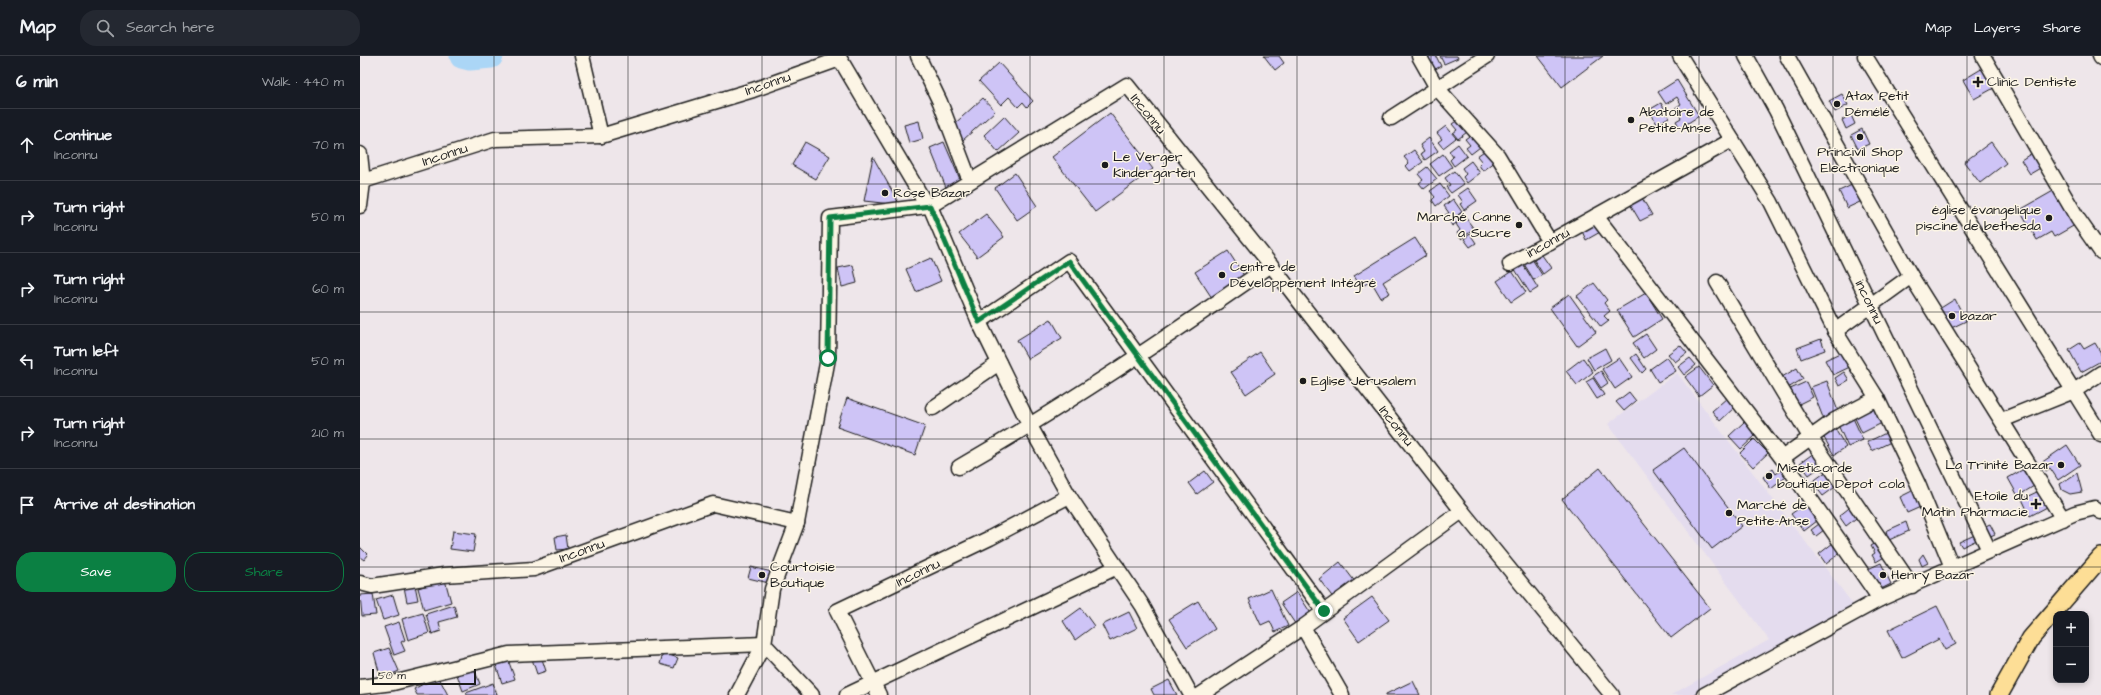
<!DOCTYPE html>
<meta charset="utf-8">
<style>
body{margin:0;font-family:"Architects Daughter",sans-serif;background:#242831;color:#f1f3f6}
.controls{position:absolute;right:12px;bottom:12px;display:grid;overflow:hidden;border-radius:8px;box-shadow:0 2px 6px #0003}
.controls button{width:36px;height:36px;display:grid;place-items:center;padding:0;border:0;border-bottom:1px solid #363941;background:#171b24;color:#f1f3f6;font:20px sans-serif}
.scale{position:absolute;left:12px;bottom:10px;width:104px;box-sizing:border-box;padding-left:4px;border:2px solid #1c1c1c;border-top:0;font-size:11px;line-height:14px;white-space:nowrap;color:#1c1c1c;-webkit-text-stroke:3px #fcf5e5;paint-order:stroke}
.stop{position:absolute;width:12px;height:12px;margin:-9px;border:3px solid #0b8043;border-radius:50%;background:#fff}
.stop.end{background:#0b8043;border-color:#fff;box-shadow:0 1px 4px #0008}
.list{margin:0;padding:0;list-style:none}
h2{display:flex;justify-content:space-between;align-items:center;height:52px;margin:0;padding:0 16px;font-size:17px}
h2 small{font-size:13px;font-weight:400;color:#9ea1a6}
.list li{display:grid;grid-template-columns:26px 1fr auto;gap:12px;align-items:center;box-sizing:border-box;height:72px;padding:0 16px;border-top:1px solid #363941}
.list b{display:block;font-size:15px;white-space:nowrap}
.list p{margin:0;font-size:13px;white-space:nowrap;color:#9ea1a6}
.list em{font-size:13px;font-style:normal;color:#9ea1a6}
.actions{display:flex;gap:8px;padding:12px 16px}
.actions a{flex:1;padding:9px 0;border:1px solid #0b8043;border-radius:16px;text-align:center;font-size:14px;color:#0b8043}
.actions .main{background:#0b8043;color:#fff}
.icon{flex:none;width:22px;height:22px;fill:none;stroke:currentColor;stroke-width:2;stroke-linecap:round;stroke-linejoin:round}
.map{position:relative;flex:none;width:1741px;height:639px;overflow:hidden}
header{display:flex;align-items:center;gap:24px;box-sizing:border-box;height:56px;padding:0 20px;background:#171b24;border-bottom:1px solid #363941}
header strong{font-size:19px}
nav{display:flex;gap:22px;margin-inline-start:auto;font-size:14px}
.search{width:280px;height:36px;background:#242831;display:flex;align-items:center;gap:10px;box-sizing:border-box;padding:0 14px;border-radius:16px;color:#9ea1a6;font-size:15px}
main{display:flex}
aside{flex:1;background:#171b24}
.map>svg:first-child{display:block}
.built{fill:#e4dcee}
.lines{fill:none;stroke-linecap:round;stroke-linejoin:round}
.river{stroke:#abd6f6;stroke-width:25}
.building{fill:#cec4f6;stroke:#1c1c1c}
.minor-casing{stroke:#1c1c1c;stroke-width:17}
.major-casing{stroke:#1c1c1c;stroke-width:20}
.minor{stroke:#fcf5e5;stroke-width:14}
.major{stroke:#fdde96;stroke-width:17}
.route{stroke:#0b8043;stroke-width:5}
.grid{fill:none;stroke:#1c1c1c;stroke-width:1;stroke-opacity:0.55}
.poi-dot{fill:#1c1c1c;stroke:#fcf5e5;stroke-width:1.5}
.labels{text-anchor:middle;dominant-baseline:central;stroke-width:3;stroke-linejoin:round;paint-order:stroke}
.poi-label{font-size:14px;fill:#1c1c1c;stroke:#fcf5e5;text-anchor:start}
.street-label{font-size:14px;fill:#1c1c1c;stroke:#fcf5e5}
</style>
<header>
<strong>Map</strong>
<div class="search"><svg class="icon" aria-label="search" viewBox="0 0 24 24"><circle cx="10" cy="10" r="6"/><path d="M15 15l6 6"/></svg>Search here</div>
<nav><a>Map</a><a>Layers</a><a>Share</a></nav>
</header>
<main>
<aside>
<h2>6 min<small>Walk · 440 m</small></h2>
<ul class="list">
<li><svg class="icon" aria-label="ahead" viewBox="0 0 24 24"><path d="M12 20V5M6 11l6-6 6 6"/></svg><div><b>Continue</b><p>Inconnu</p></div><em>70 m</em></li>
<li><svg class="icon" aria-label="right" viewBox="0 0 24 24"><path d="M7 20v-9h11M14 6l5 5-5 5"/></svg><div><b>Turn right</b><p>Inconnu</p></div><em>50 m</em></li>
<li><svg class="icon" aria-label="right" viewBox="0 0 24 24"><path d="M7 20v-9h11M14 6l5 5-5 5"/></svg><div><b>Turn right</b><p>Inconnu</p></div><em>60 m</em></li>
<li><svg class="icon" aria-label="left" viewBox="0 0 24 24"><path d="M17 20v-9H6M10 6l-5 5 5 5"/></svg><div><b>Turn left</b><p>Inconnu</p></div><em>50 m</em></li>
<li><svg class="icon" aria-label="right" viewBox="0 0 24 24"><path d="M7 20v-9h11M14 6l5 5-5 5"/></svg><div><b>Turn right</b><p>Inconnu</p></div><em>210 m</em></li>
<li><svg class="icon" aria-label="arrive" viewBox="0 0 24 24"><path d="M6 21V4h12l-3 4 3 4H6"/></svg><div><b>Arrive at destination</b></div></li>
</ul>
<div class="actions"><a class="main">Save</a><a>Share</a></div>
</aside>
<div class="map">
<svg width="1741" height="639" viewBox="0 0 1741 639">
<rect width="100%" height="100%" fill="#eee6ea"/>
<filter id="ink" filterUnits="userSpaceOnUse"><feTurbulence type="fractalNoise" baseFrequency=".025" numOctaves="2"/><feDisplacementMap in="SourceGraphic" scale="8" xChannelSelector="R" yChannelSelector="G"/><feConvolveMatrix kernelMatrix="1 2 1 2 8 2 1 2 1" color-interpolation-filters="sRGB"/></filter>
<g filter="url(#ink)">
<path class="built" d="M1317 317 1492 547 1499 561 1361 639H1311L1409 584 1248 368Z"/>
<g class="lines">
<path class="river" d="M102 0 110 2 131 0"/>
</g>
<g class="building">
<path d="M904 0H919L924 7 915 14Z"/>
<path d="M1059 0H1076L1081 10 1068 17Z"/>
<path d="M1080 0H1097L1098 2 1084 8Z"/>
<path d="M1178 0H1243L1202 31Z"/>
<path d="M639 7 673 45 667 51 663 46 658 51 649 41 641 49 619 25Z"/>
<path d="M1623 12 1634 32 1614 43 1603 24Z"/>
<path d="M1317 24 1339 60 1320 72 1316 65 1321 62 1315 52 1321 48 1317 41 1306 48 1298 36Z"/>
<path d="M1482 38 1488 49 1475 56 1469 45Z"/>
<path d="M623 42 635 55 603 84 591 71Z"/>
<path d="M1301 47 1309 61 1297 68 1289 54Z"/>
<path d="M750 57 793 113 735 156 692 101Z"/>
<path d="M1491 59 1495 68 1486 73 1482 64Z"/>
<path d="M644 60 659 77 638 96 624 79Z"/>
<path d="M1102 61 1111 73 1098 83 1093 77 1097 74 1092 68Z"/>
<path d="M559 65 563 83 549 87 544 69Z"/>
<path d="M1086 70 1096 82 1083 92 1078 86 1082 83 1077 77Z"/>
<path d="M1502 73 1509 88 1498 93 1491 79Z"/>
<path d="M1115 76 1124 88 1111 98 1106 92 1110 89 1105 83Z"/>
<path d="M1069 82 1078 95 1065 104 1061 98 1064 96 1060 89Z"/>
<path d="M445 86 470 100 456 123 432 109Z"/>
<path d="M584 86 602 128 587 134 570 92Z"/>
<path d="M1631 86 1646 107 1620 127 1604 106Z"/>
<path d="M1098 88 1107 100 1094 110 1090 104 1093 101 1089 95Z"/>
<path d="M1127 93 1136 105 1123 115 1119 109 1122 106 1117 100Z"/>
<path d="M1054 94 1063 106 1050 115 1046 110 1049 107 1044 101Z"/>
<path d="M1672 97 1682 111 1670 118 1661 104Z"/>
<path d="M1083 98 1092 111 1079 120 1070 108Z"/>
<path d="M513 101 540 149 504 145Z"/>
<path d="M1111 105 1120 117 1107 127 1103 121 1106 118 1102 112Z"/>
<path d="M1067 111 1077 123 1064 133 1059 127 1063 124 1058 118Z"/>
<path d="M1094 115 1104 128 1091 137 1086 131 1090 129 1085 122Z"/>
<path d="M655 117 677 150 657 164 635 132Z"/>
<path d="M1080 128 1089 140 1076 150 1072 144 1075 141 1070 135Z"/>
<path d="M1494 128 1502 145 1487 152 1479 135Z"/>
<path d="M1108 132 1117 145 1104 154 1100 148 1103 146 1098 139Z"/>
<path d="M1695 134 1715 169 1694 181 1691 176 1677 184 1660 154Z"/>
<path d="M1282 142 1292 159 1280 165 1270 148Z"/>
<path d="M1093 143 1102 156 1089 165 1085 159 1089 157 1084 150Z"/>
<path d="M1101 157 1104 161 1092 170 1090 166Z"/>
<path d="M626 158 644 181 617 201 599 178Z"/>
<path d="M1105 161 1114 173 1101 183 1097 177 1100 174 1096 168Z"/>
<path d="M1237 165 1242 175 1226 184 1221 173Z"/>
<path d="M1110 178 1116 187 1110 191 1104 183Z"/>
<path d="M1055 182 1066 199 1023 226 1030 237 1021 242 1011 225 1001 231 994 220Z"/>
<path d="M868 195 885 221 852 242 835 216Z"/>
<path d="M1182 199 1191 212 1183 218 1174 204Z"/>
<path d="M571 202 581 225 556 236 546 213Z"/>
<path d="M1172 203 1182 219 1174 224 1164 208Z"/>
<path d="M1162 207 1178 232 1170 237 1154 212Z"/>
<path d="M493 209 497 227 482 231 478 212Z"/>
<path d="M1152 215 1166 236 1151 246 1137 225Z"/>
<path d="M1234 227 1247 244 1244 247 1250 255 1244 260 1249 265 1241 271 1217 240Z"/>
<path d="M1286 237 1302 263 1274 281 1257 254Z"/>
<path d="M1209 238 1236 276 1217 290 1190 252Z"/>
<path d="M1595 243 1606 265 1587 274 1576 255Z"/>
<path d="M691 263 702 282 668 303 657 284Z"/>
<path d="M1286 278 1296 293 1284 302 1273 287Z"/>
<path d="M1461 283 1465 294 1441 303 1437 292Z"/>
<path d="M1720 287 1724 293 1735 287 1741 297V305L1721 316 1709 294Z"/>
<path d="M1320 289 1327 297 1315 306 1308 298Z"/>
<path d="M1245 292 1251 304 1234 314 1227 302Z"/>
<path d="M1484 295 1492 310 1473 319 1465 304Z"/>
<path d="M900 296 915 318 886 338 871 316Z"/>
<path d="M1276 298 1286 313 1282 317 1271 302Z"/>
<path d="M1307 301 1316 315 1298 326 1290 313Z"/>
<path d="M1223 302 1233 316 1217 329 1206 315Z"/>
<path d="M1259 302 1272 321 1255 333 1242 313Z"/>
<path d="M1330 302 1336 309 1324 319 1318 311Z"/>
<path d="M1339 311 1353 329 1339 340 1325 321Z"/>
<path d="M1437 312 1443 323 1428 332 1422 321Z"/>
<path d="M1241 315 1248 327 1241 332 1233 320Z"/>
<path d="M1484 316 1489 324 1479 330 1475 322Z"/>
<path d="M1233 322 1244 339 1237 343 1226 326Z"/>
<path d="M1467 325 1479 358 1464 364 1451 331Z"/>
<path d="M1446 326 1453 341 1435 350 1428 334Z"/>
<path d="M1269 336 1276 345 1264 355 1256 346Z"/>
<path d="M487 342 565 370 555 399 477 371Z"/>
<path d="M1367 342 1375 351 1360 365 1352 355Z"/>
<path d="M1514 350 1522 367 1502 377 1494 360Z"/>
<path d="M1493 362 1503 384 1488 391 1478 369Z"/>
<path d="M1384 366 1396 379 1381 393 1369 380Z"/>
<path d="M1475 373 1486 391 1474 399 1463 380Z"/>
<path d="M1528 376 1533 385 1512 395 1507 386Z"/>
<path d="M1394 383 1408 397 1393 411 1380 397Z"/>
<path d="M1707 389 1720 409 1698 424 1690 412 1686 415 1681 407Z"/>
<path d="M1324 392 1382 470 1352 493 1293 414Z"/>
<path d="M1454 397 1463 409 1449 419 1440 407Z"/>
<path d="M1240 412 1350 552 1311 582 1202 443Z"/>
<path d="M1413 413 1416 418 1421 414 1426 421 1411 433 1403 421Z"/>
<path d="M1664 413 1674 430 1658 440 1648 422Z"/>
<path d="M845 415 853 426 837 438 829 427Z"/>
<path d="M1467 415 1478 429 1463 440 1452 426Z"/>
<path d="M1717 417 1722 436 1710 438 1702 434 1700 428Z"/>
<path d="M1558 432 1565 449 1547 457 1540 441Z"/>
<path d="M1681 434 1689 450 1670 460 1662 443Z"/>
<path d="M1445 448 1457 465 1444 475 1431 458Z"/>
<path d="M1493 449 1500 459 1486 470 1479 460Z"/>
<path d="M1546 466 1549 475 1529 484 1526 475Z"/>
<path d="M1459 468 1464 474 1456 480 1451 474Z"/>
<path d="M1630 468 1635 478 1626 482 1621 472Z"/>
<path d="M93 475 116 478 113 496 90 493Z"/>
<path d="M1617 478 1619 483 1602 491 1599 486Z"/>
<path d="M206 479 208 493 197 494 195 481Z"/>
<path d="M1518 486 1526 500 1516 506 1512 499 1515 497 1511 490Z"/>
<path d="M1473 487 1480 497 1466 508 1459 498Z"/>
<path d="M0 491 8 499 4 504 0 501Z"/>
<path d="M1563 498 1568 507 1562 510 1559 503Z"/>
<path d="M980 506 996 527 974 543 959 523Z"/>
<path d="M1521 507 1531 528 1519 534 1508 513Z"/>
<path d="M391 511 412 516 409 527 388 522Z"/>
<path d="M85 524 91 546 64 554 58 532Z"/>
<path d="M55 529 58 544 47 546 44 531Z"/>
<path d="M911 533 928 570 915 576 910 565 901 569 889 543Z"/>
<path d="M937 536 952 559 936 569 921 547Z"/>
<path d="M13 538 16 559 2 560 0 539Z"/>
<path d="M33 539 39 559 23 564 16 544Z"/>
<path d="M1012 541 1029 564 999 585 983 562Z"/>
<path d="M838 545 855 573 827 591 809 563Z"/>
<path d="M94 549 97 561 79 566 81 575 72 578 66 558Z"/>
<path d="M1577 550 1596 588 1585 594 1579 583 1542 602 1528 574Z"/>
<path d="M721 552 734 570 715 584 703 565Z"/>
<path d="M769 556 777 572 750 585 742 569Z"/>
<path d="M63 557 69 577 48 584 42 563Z"/>
<path d="M39 566 45 584 41 586 45 595 34 599 24 571Z"/>
<path d="M29 592 39 615 21 623 14 597Z"/>
<path d="M303 597 318 602 314 612 300 608Z"/>
<path d="M181 600 186 615 177 618 172 603Z"/>
<path d="M147 601 155 623 142 627 135 606Z"/>
<path d="M113 610 120 628 103 635 96 616Z"/>
<path d="M78 620 88 639H57L54 633Z"/>
<path d="M809 624 817 639H794L791 633Z"/>
<path d="M1053 625 1060 639H1026V638Z"/>
<path d="M133 627 137 639H107L106 637Z"/>
</g>
<g class="lines">
<g class="minor-casing">
<g id="minor">
<path d="M222 0 241 80"/>
<path d="M558 0 580 46 610 125"/>
<path d="M1059 0 1077 32 1138 100 1190 186"/>
<path d="M1320 0 1411 146 1475 275 1517 342 1558 428 1592 511"/>
<path d="M1386 0 1416 54 1629 494"/>
<path d="M1427 0 1551 220 1703 463"/>
<path d="M1505 0 1741 379"/>
<path d="M1623 0 1718 163 1741 196"/>
<path d="M1740 0 1741 2"/>
<path d="M1031 62 1127 0"/>
<path d="M0 98 3 126 0 150"/>
<path d="M0 126 135 83 241 80 393 34 480 3 567 150 470 162 468 302 437 467 412 533 404 588 377 639"/>
<path d="M567 150H570L767 29 911 209 1102 455 1252 639"/>
<path d="M570 150 619 266 670 370 709 440 782 549 831 639"/>
<path d="M1236 160 1422 402 1520 543"/>
<path d="M1150 208 1372 84"/>
<path d="M1357 226 1450 381 1552 530"/>
<path d="M619 266 709 205 964 555"/>
<path d="M1475 275 1551 220"/>
<path d="M573 352 639 307"/>
<path d="M1642 364 1714 335 1741 317"/>
<path d="M1422 402 1475 364 1517 342"/>
<path d="M599 411C707 349 809 280 911 209"/>
<path d="M0 527 12 530 84 519 174 513 353 448 437 467"/>
<path d="M943 571 982 639"/>
<path d="M0 631 33 627 149 598 404 588 452 639"/>
<path d="M487 639 757 511"/>
<path d="M519 639 477 555 630 482 709 440"/>
<path d="M840 639 943 571 1102 455"/>
<path d="M1344 639 1520 543 1715 457 1735 452 1741 456"/>
</g>
</g>
<g class="major-casing">
<path id="major" d="M1639 639 1671 582 1741 501"/>
</g>
<use href="#minor" class="minor"/>
<use href="#major" class="major"/>
</g>
</g>
<g class="lines" filter="url(#ink)">
<path class="route" d="M468 302 470 162 570 150 619 266 709 205 964 555"/>
</g>
<path class="grid" d="M134 0V639M268 0V639M402 0V639M536 0V639M670 0V639M804 0V639M937 0V639M1071 0V639M1205 0V639M1339 0V639M1473 0V639M1607 0V639M0 128H1741M0 256H1741M0 383H1741M0 511H1741"/>
<g class="poi-dot">
<path d="M1616 20h4v4h4v4h-4v4h-4v-4h-4v-4h4z"/>
<circle cx="1477" cy="48" r="4"/>
<circle cx="1271" cy="64" r="4"/>
<circle cx="1500" cy="81" r="4"/>
<circle cx="745" cy="109" r="4"/>
<circle cx="525" cy="137" r="4"/>
<circle cx="1689" cy="162" r="4"/>
<circle cx="1159" cy="169" r="4"/>
<circle cx="862" cy="219" r="4"/>
<circle cx="1592" cy="260" r="4"/>
<circle cx="943" cy="325" r="4"/>
<circle cx="1701" cy="409" r="4"/>
<circle cx="1409" cy="420" r="4"/>
<path d="M1674 442h4v4h4v4h-4v4h-4v-4h-4v-4h4z"/>
<circle cx="1369" cy="457" r="4"/>
<circle cx="402" cy="519" r="4"/>
<circle cx="1523" cy="519" r="4"/>
</g>
<g class="labels">
<g class="poi-label">
<text x="1627" y="26">Clinic Dentiste</text>
<text x="1485" y="40">Atax Petit<tspan x="1485" dy="16">Démélé</tspan></text>
<text x="1279" y="56">Abatoire de<tspan x="1279" dy="16">Petite-Anse</tspan></text>
<text x="1500" y="96" text-anchor="middle">Princivil Shop<tspan x="1500" dy="16">Electronique</tspan></text>
<text x="753" y="101">Le Verger<tspan x="753" dy="16">Kindergarten</tspan></text>
<text x="533" y="137">Rose Bazar</text>
<text x="1681" y="154" text-anchor="end">église évangelique<tspan x="1681" dy="16">piscine de bethesda</tspan></text>
<text x="1151" y="161" text-anchor="end">Marché Canne<tspan x="1151" dy="16">a Sucre</tspan></text>
<text x="870" y="211">Centre de<tspan x="870" dy="16">Développement Intégré</tspan></text>
<text x="1600" y="260">bazar</text>
<text x="951" y="325">Eglise Jerusalem</text>
<text x="1693" y="409" text-anchor="end">La Trinité Bazar</text>
<text x="1417" y="412">Miseticorde<tspan x="1417" dy="16">boutique Depot cola</tspan></text>
<text x="1668" y="440" text-anchor="end">Etoile du<tspan x="1668" dy="16">Matin Pharmacie</tspan></text>
<text x="1377" y="449">Marché de<tspan x="1377" dy="16">Petite-Anse</tspan></text>
<text x="410" y="511">Courtoisie<tspan x="410" dy="16">Boutique</tspan></text>
<text x="1531" y="519">Henry Bazar</text>
</g>
<g class="street-label">
<text transform="translate(408 28) rotate(-19)">Inconnu</text>
<text transform="translate(788 58) rotate(51)">Inconnu</text>
<text transform="translate(85 99) rotate(-18)">Inconnu</text>
<text transform="translate(1188 187) rotate(-29)">inconnu</text>
<text transform="translate(1509 246) rotate(64)">inconnu</text>
<text transform="translate(1036 370) rotate(52)">Inconnu</text>
<text transform="translate(222 495) rotate(-20)">Inconnu</text>
<text transform="translate(558 517) rotate(-26)">Inconnu</text>
</g>
</g>
</svg>
<div class="controls">
<button>+</button>
<button>−</button>
</div>
<div class="scale">50 m</div>
<div class="stop" style="left:468px;top:302px"></div>
<div class="stop end" style="left:964px;top:555px"></div>
</div>
</main>
